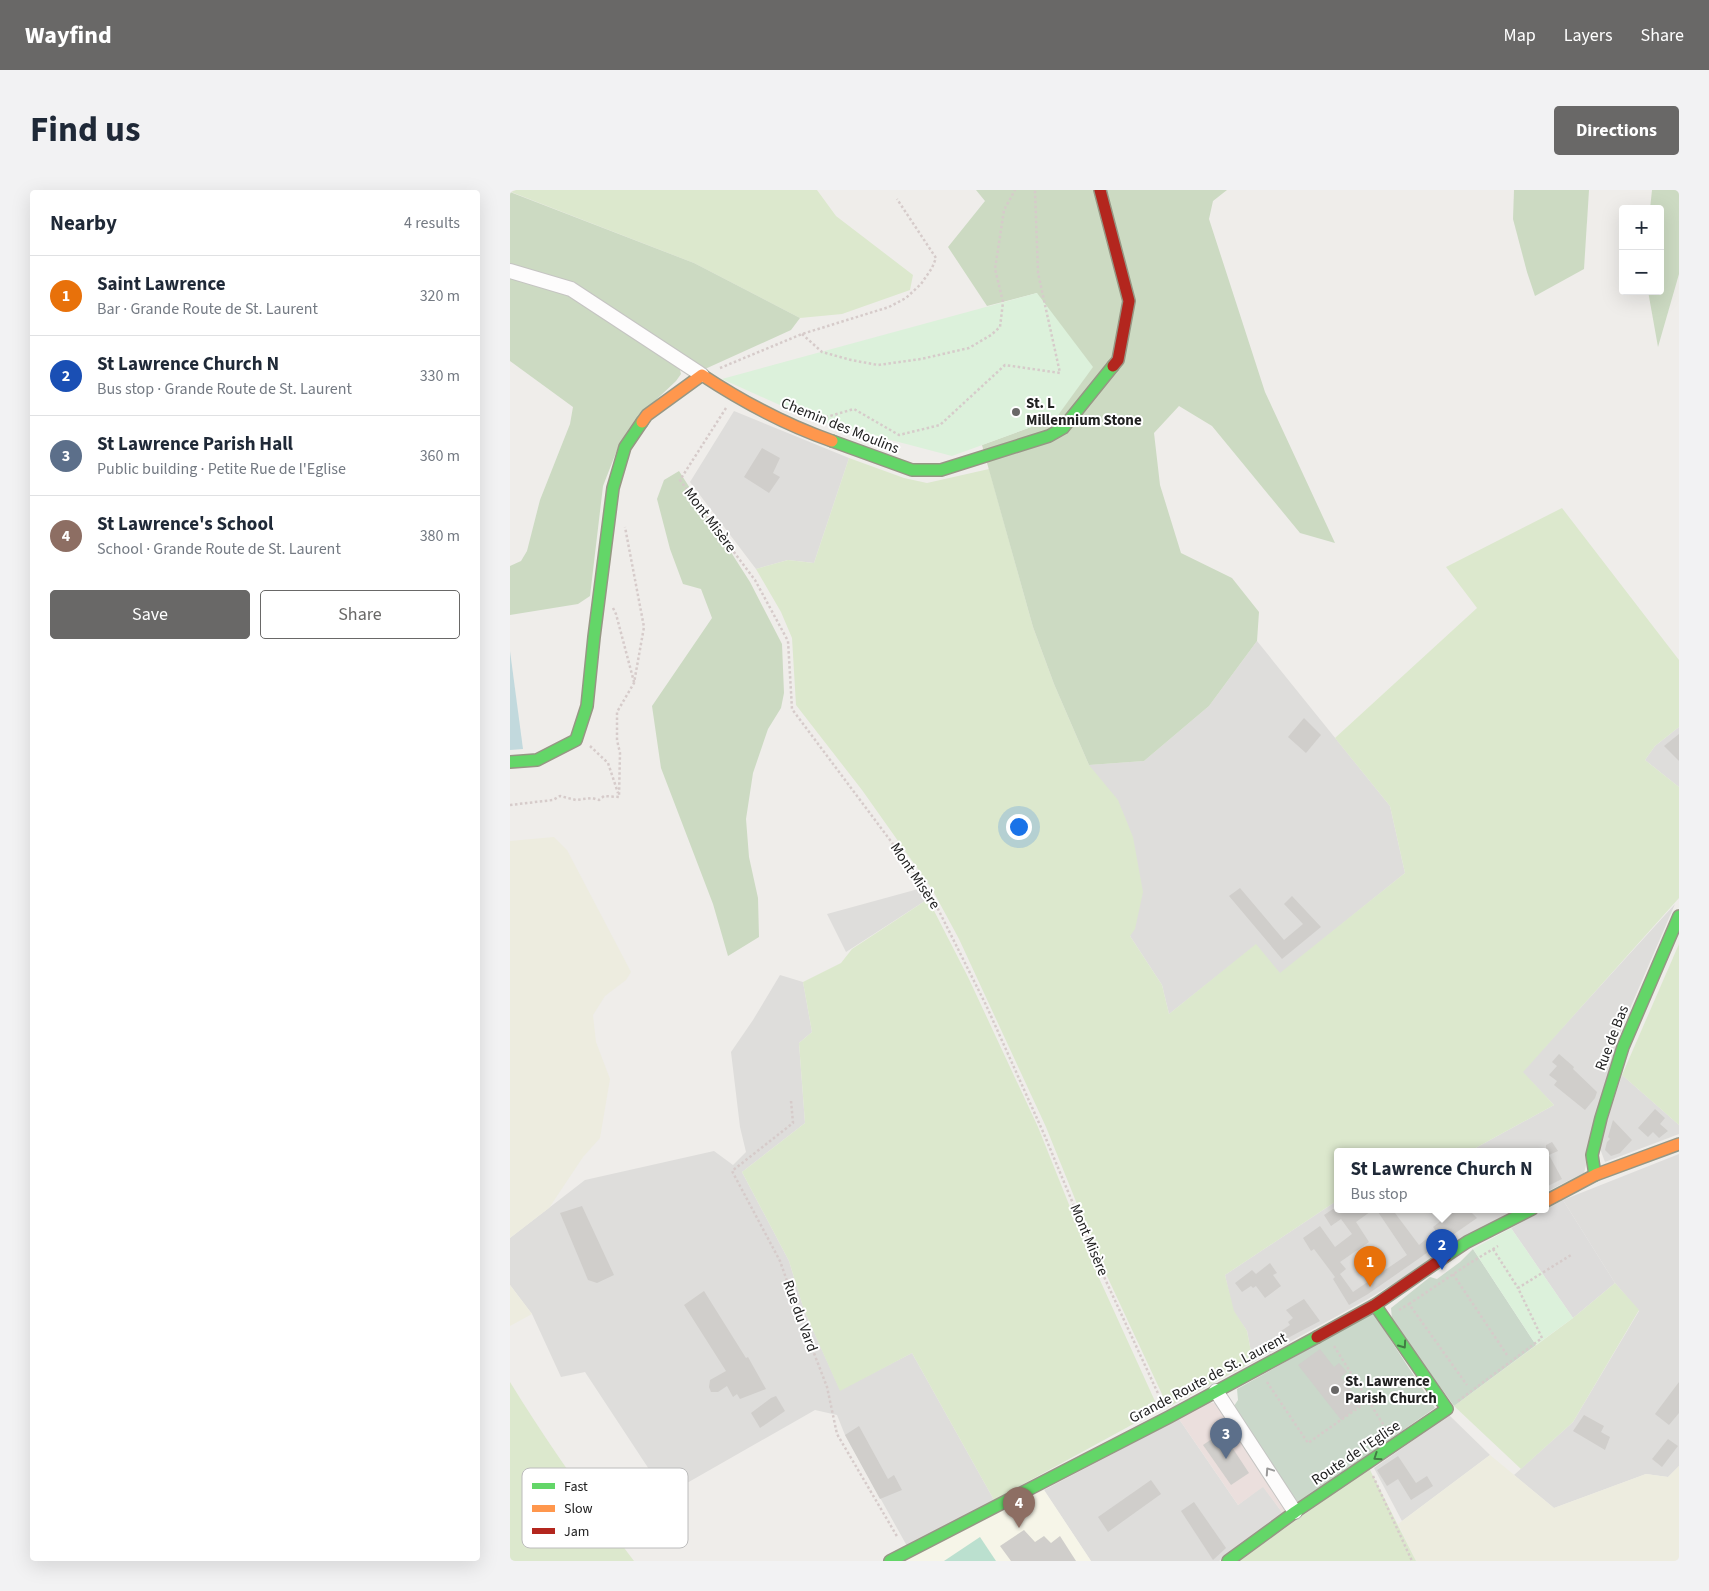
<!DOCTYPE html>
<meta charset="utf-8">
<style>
body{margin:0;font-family:"Source Sans 3",sans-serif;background:#f2f2f3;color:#1f2937}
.controls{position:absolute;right:15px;top:15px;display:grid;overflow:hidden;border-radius:5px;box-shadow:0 5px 20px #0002}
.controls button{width:45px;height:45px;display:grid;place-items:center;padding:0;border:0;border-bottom:1px solid #e0e1e3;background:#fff;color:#1f2937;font:25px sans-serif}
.you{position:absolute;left:508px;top:636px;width:18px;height:18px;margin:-12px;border:4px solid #fff;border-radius:50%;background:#1a73e8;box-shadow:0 0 0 8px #1a73e833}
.badge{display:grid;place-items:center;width:32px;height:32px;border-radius:50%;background:#696867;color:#fff;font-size:16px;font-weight:700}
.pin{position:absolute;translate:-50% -41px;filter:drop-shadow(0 1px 2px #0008)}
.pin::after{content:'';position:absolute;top:26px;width:18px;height:15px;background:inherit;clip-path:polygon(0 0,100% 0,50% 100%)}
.popup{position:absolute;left:824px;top:958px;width:215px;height:65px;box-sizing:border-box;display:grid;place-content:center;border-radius:5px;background:#fff;filter:drop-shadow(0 1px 4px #0005);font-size:16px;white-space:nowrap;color:#747a83}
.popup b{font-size:19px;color:#1f2937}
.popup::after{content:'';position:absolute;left:50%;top:100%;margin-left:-10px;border:10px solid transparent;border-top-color:#fff}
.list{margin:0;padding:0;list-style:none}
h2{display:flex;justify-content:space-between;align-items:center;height:65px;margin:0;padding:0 20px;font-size:21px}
h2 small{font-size:16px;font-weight:400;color:#747a83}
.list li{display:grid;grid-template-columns:32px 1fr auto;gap:15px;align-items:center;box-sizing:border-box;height:80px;padding:0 20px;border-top:1px solid #e0e1e3}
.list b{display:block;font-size:19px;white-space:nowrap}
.list p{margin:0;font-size:16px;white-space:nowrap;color:#747a83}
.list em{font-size:16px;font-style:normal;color:#747a83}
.actions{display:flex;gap:10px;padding:15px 20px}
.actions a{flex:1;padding:11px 0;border:1px solid #696867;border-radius:5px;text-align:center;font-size:18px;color:#696867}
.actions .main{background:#696867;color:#fff}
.map{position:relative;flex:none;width:1169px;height:1371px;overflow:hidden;border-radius:5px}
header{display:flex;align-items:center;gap:30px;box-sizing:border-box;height:70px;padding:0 25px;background:#696867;color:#fff}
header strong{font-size:24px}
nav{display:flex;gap:28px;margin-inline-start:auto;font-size:18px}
.intro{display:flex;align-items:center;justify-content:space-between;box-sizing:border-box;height:120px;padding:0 30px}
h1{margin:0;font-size:35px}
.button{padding:12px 22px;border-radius:5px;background:#696867;color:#fff;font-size:18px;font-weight:700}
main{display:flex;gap:30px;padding:0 30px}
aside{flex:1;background:#fff;border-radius:5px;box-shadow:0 5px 20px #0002}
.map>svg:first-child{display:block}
.residential{fill:#dedddb}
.commercial{fill:#ebdfdd}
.education{fill:#f6f5e8}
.religious{fill:#dddcdb}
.farmland{fill:#edecdf}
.grass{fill:#dce8cd}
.forest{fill:#ccdac2}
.cemetery{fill:#cad8ca}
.park{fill:#dcf1db}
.pitch{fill:#bbe0cf}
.water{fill:#c2d9dd}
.building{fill:#d0cecb}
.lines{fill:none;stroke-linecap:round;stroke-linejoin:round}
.street-casing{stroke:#c5c4c2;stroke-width:16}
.fast-casing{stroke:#969784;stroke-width:14}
.slow-casing{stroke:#969784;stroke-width:14}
.jam-casing{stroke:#969784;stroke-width:14}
.path{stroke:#d6cbca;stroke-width:2.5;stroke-dasharray:2.5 2.5;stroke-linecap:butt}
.street{stroke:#fdfcfc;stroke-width:14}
.fast{stroke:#63d668;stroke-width:11}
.slow{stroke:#ff974d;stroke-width:11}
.jam{stroke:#b3261e;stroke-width:11}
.oneway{stroke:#427c44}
.oneway2{stroke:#9a9999}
.poi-dot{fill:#696867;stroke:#fff;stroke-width:2}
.labels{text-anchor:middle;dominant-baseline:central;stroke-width:4;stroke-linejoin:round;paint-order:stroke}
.poi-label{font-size:15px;font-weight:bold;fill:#212121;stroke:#fff;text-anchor:start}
.street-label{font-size:15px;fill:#212121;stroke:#fff}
.key{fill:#fff;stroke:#bcbcbc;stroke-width:1}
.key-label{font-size:14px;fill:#212121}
</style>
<header>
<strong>Wayfind</strong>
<nav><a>Map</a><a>Layers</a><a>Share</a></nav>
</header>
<div class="intro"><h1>Find us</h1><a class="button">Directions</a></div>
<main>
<aside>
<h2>Nearby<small>4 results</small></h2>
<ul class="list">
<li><span class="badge" style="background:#e8710a">1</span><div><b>Saint Lawrence</b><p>Bar · Grande Route de St. Laurent</p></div><em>320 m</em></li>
<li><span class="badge" style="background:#1a4fb4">2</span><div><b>St Lawrence Church N</b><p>Bus stop · Grande Route de St. Laurent</p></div><em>330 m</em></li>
<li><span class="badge" style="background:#5c6f8a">3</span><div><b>St Lawrence Parish Hall</b><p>Public building · Petite Rue de l'Eglise</p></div><em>360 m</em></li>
<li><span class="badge" style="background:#8d6e63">4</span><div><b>St Lawrence's School</b><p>School · Grande Route de St. Laurent</p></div><em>380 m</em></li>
</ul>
<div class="actions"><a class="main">Save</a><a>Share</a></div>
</aside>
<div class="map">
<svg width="1169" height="1371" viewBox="0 0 1169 1371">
<rect width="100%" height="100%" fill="#efedea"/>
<g class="residential">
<path d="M224 221 339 268 304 373 278 370 246 379 180 292Z"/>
<path d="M747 451 880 616 895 683 770 784 746 755 659 824 652 795 620 746 579 575 634 571 699 516Z"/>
<path d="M1169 537V597L1135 570 1145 556Z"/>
<path d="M412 698 418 709 336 762 317 724Z"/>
<path d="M1165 714 1112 837 1074 983 1036 1002V961H960L1044 915 1012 882Z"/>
<path d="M270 785 293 792 302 842 289 853 295 933 232 982 279 1071 294 1120 330 1200 402 1163 484 1310 397 1356 335 1245 327 1225 305 1220 156 1305 75 1182 51 1187 22 1124 0 1095V1048L75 990 204 961 223 975 236 962 230 937 221 862 243 830Z"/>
<path d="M1112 885 1169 935V944L1095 972 1089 956Z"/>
<path d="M1169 964V1276L1158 1287 1136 1284 1044 1318 1004 1285 1063 1232 1129 1121 1105 1093 1053 1010Z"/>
<path d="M828 1010V1019H1007L858 1109 743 1172 737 1141 723 1121 715 1085Z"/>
<path d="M939 1225 980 1265 892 1331 864 1278Z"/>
<path d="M669 1229 728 1315 753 1296 774 1325 709 1371H581L534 1300Z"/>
</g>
<path class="commercial" d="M699 1212 709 1214 780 1320 774 1325 753 1297 728 1315 669 1229Z"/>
<path class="education" d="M534 1300 581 1371H395Z"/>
<path class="religious" d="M1053 1010 1105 1093 1063 1128 1001 1038Z"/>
<g class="farmland">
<path d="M44 647 57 660 121 782 116 790 95 806 83 825 86 852 100 889 90 948 73 967 39 1018 0 1048V651Z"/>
<path d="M0 1095 22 1124 0 1136Z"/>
<path d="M980 1265 1044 1318 1136 1284 1158 1287 1169 1276V1371H906L888 1334Z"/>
</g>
<g class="grass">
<path d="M6 0H307L326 26 403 85 400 100 332 124 290 128 184 73 1 2Z"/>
<path d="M339 268 394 288 417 293 479 279 523 437 544 494 579 575 608 610 623 647 633 702 625 739 620 746 652 795 659 824 746 754 770 783 895 683 880 616 825 548 967 418 936 377 1052 318 1169 470V537L1145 556 1135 570 1169 597V708L1013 882 1044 915 960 961H908L906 959 902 961H828V1010L715 1085 724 1121 737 1141 743 1172 658 1217 590 1071 536 937 449 749 422 699 352 600 286 515 282 448 271 422 246 379 278 370 304 373Z"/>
<path d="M418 709 458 787 528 937 584 1077 649 1220 484 1310 402 1163 330 1201 294 1120 279 1071 232 982 295 933 289 853 302 842 293 792 331 773 342 759Z"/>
<path d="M1169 754V935L1112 885Z"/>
<path d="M1105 1093 1129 1120 1063 1232 1011 1279 944 1216 1063 1128Z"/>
<path d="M0 1192C38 1254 80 1313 124 1371H0Z"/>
<path d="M859 1278 906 1371H729Z"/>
</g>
<g class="forest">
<path d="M466 0H717L703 11 699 29 755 202 825 353 790 343 702 236 669 216 644 243 650 295 671 363 722 388 749 422 747 451 699 516 634 571 579 575 544 494 523 437 472 255 546 228 527 103 477 116 438 57 475 11Z"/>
<path d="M1004 0H1079L1074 79 1025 106 1017 82 1003 29Z"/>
<path d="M1142 0H1169V84L1148 157 1138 101H1150V19H1140Z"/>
<path d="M0 2 184 73 290 128 281 140 195 179 61 96 0 78Z"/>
<path d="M0 86 57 104 169 176 171 184 166 191 131 224 109 255 93 296 80 406 68 414 0 425V376L11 371 17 361 30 310 60 234 63 217 0 171Z"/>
<path d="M169 281 240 392 272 454 274 503 271 518 258 539 243 583 236 629 239 667 248 708 249 747 218 766 203 714 151 578 142 516 202 428 191 399 173 394 160 359 147 309 154 290Z"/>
</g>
<g class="cemetery">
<path d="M963 1059 1026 1155 944 1216 882 1130 881 1118 920 1087 927 1089 950 1072Z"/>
<path d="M863 1123 925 1218 787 1314 722 1219 728 1210 727 1199Z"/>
</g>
<g class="park">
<path d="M527 103 583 177 546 228 442 266 301 229 212 189Z"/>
<path d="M1001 1038 1063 1128 1026 1155 963 1059Z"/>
</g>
<path class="pitch" d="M470 1347 486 1371H434Z"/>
<path class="water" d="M0 461 13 559 0 560Z"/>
<g class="building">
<path d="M252 258 270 268 263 283 270 287 259 303 234 287Z"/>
<path d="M794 528 811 545 796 563 778 547Z"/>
<path d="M1169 544V571L1154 556Z"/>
<path d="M730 698 774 750 793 734 774 714 782 706 811 737 772 769 719 706Z"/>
<path d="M1049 864 1064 877 1063 879 1087 902 1085 908 1075 920 1044 895 1047 891 1039 885 1047 876 1042 872Z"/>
<path d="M1145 919 1155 928 1150 934 1158 941 1149 948 1143 942 1138 947 1128 938Z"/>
<path d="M1103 930 1122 950 1110 963 1101 966 1095 960 1097 952 1100 949 1098 947Z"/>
<path d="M1042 952 1048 961 1039 965 1052 989 1036 997V955Z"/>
<path d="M72 1016 104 1085 87 1093 78 1090 50 1023Z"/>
<path d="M823 1019H864L846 1032 859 1052 830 1072 836 1079 830 1084 843 1102 897 1065 866 1019H882L909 1055 926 1041 923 1037 932 1030 922 1019H958L967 1028 858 1104 839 1115 823 1089 825 1087 804 1059 801 1061 793 1048 810 1036 825 1057 842 1044 831 1029 821 1036 814 1025Z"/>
<path d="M760 1073 767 1083 763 1085 771 1096 755 1108 746 1096 743 1098 741 1096 732 1102 725 1093 742 1080 746 1084Z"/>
<path d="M194 1101 236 1168 238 1167 256 1199 230 1209 227 1204 223 1207 217 1196 208 1202H201L199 1197 200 1190 216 1181 174 1115Z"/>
<path d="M794 1109 810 1131 774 1150 768 1143 780 1135 778 1132 783 1128 776 1120Z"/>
<path d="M810 1159 824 1177 829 1173 837 1182 831 1187 852 1214 831 1230 788 1175Z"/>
<path d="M1169 1192V1223L1159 1235 1145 1224Z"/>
<path d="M266 1206 275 1221 250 1238 241 1223 261 1208Z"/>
<path d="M1074 1225 1094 1236 1091 1242 1100 1247 1095 1260 1063 1241Z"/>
<path d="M349 1236 378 1289 384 1285 392 1300 370 1309 335 1245Z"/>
<path d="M712 1242 739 1283 721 1295 693 1255Z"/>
<path d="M1158 1249 1168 1256 1152 1277 1142 1269Z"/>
<path d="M888 1266 906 1293 917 1286 923 1296 901 1310 888 1289 877 1296 867 1280Z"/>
<path d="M641 1290 651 1304 598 1342 588 1327Z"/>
<path d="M684 1312 716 1358 703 1370 671 1321Z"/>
<path d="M514 1340 525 1352 534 1346 541 1353 550 1346 566 1371H501L490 1356Z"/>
</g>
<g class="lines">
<g class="street-casing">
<g id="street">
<path d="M0 81 61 99 192 185"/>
<path d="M706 1201 785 1322"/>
</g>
</g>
<g class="fast-casing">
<g id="fast">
<path d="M322 251 402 280H431L539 246 553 238 603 176"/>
<path d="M0 572 27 570 66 550 77 516 84 447 103 298 115 257 132 232"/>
<path d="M1085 985 1082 965 1091 928 1113 857 1169 726"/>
<path d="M936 1066 957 1052 1022 1019"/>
<path d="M380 1371 659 1227 807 1147"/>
<path d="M718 1371 785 1322 937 1219 865 1115"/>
</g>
</g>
<g class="slow-casing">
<g id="slow">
<path d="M132 232 137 225 192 185C233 212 276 235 322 251"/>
<path d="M1036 1011 1085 985 1169 954"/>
</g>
</g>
<g class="jam-casing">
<g id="jam">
<path d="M590 0 619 111 608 170 603 176"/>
<path d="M807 1147 865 1115 936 1066"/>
</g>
</g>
<g class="path">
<path d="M292 144 312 162 341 170 368 175 411 169 459 158 481 145 490 137 493 112 485 79 494 20 505 0"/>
<path d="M210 178 292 144 379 117 396 108 411 94 422 78 426 68 387 9"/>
<path d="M216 218 170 290 245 390 278 451 282 519 421 705 476 815 534 944 589 1076 652 1212"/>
<path d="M306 230 344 219 389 245 430 235 495 175 550 183 528 83 525 0"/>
<path d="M103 418 106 424 124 492"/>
<path d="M80 556 98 573 108 603"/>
<path d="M0 615 43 610 50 606 66 610 82 608 89 610 94 606 109 607 110 563 107 550V522L124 493 134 437 115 337"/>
<path d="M281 911 283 933 222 981 270 1071 284 1111 317 1197 327 1244 388 1348"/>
<path d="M983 1059 1008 1098"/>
<path d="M943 1084 997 1165"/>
<path d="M899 1114 960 1073 988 1056"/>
<path d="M889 1120 899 1114 957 1195"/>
<path d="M824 1156 878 1242"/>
<path d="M757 1192 798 1253 858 1211"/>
<path d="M948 1211 1032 1148 1008 1098 1061 1065"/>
<path d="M863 1286 902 1371"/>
</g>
<use href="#street" class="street"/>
<use href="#fast" class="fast"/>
<use href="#slow" class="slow"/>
<use href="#jam" class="jam"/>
</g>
<defs><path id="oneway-chevron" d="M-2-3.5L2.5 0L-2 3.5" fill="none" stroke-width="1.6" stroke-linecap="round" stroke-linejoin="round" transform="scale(1.25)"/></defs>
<g class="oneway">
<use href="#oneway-chevron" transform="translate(893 1155) rotate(55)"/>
<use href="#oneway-chevron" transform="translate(867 1267) rotate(146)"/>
</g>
<use class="oneway2" href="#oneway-chevron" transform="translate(759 1281) rotate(-124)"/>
<g class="poi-dot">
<circle cx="506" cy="222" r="5"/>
<circle cx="825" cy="1200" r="5"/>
</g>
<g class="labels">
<g class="poi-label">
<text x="516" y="213">St. L<tspan x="516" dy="17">Millennium Stone</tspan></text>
<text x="835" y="1191">St. Lawrence<tspan x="835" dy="17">Parish Church</tspan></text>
</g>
<g class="street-label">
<text transform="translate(330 236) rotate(22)">Chemin des Moulins</text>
<text transform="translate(200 330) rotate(53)">Mont Misère</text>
<text transform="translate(405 686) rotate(56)">Mont Misère</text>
<text transform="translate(1102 848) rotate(-69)">Rue de Bas</text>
<text transform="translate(579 1050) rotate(67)">Mont Misère</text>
<text transform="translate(290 1126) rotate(70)">Rue du Vard</text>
<text transform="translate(698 1188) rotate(-28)">Grande Route de St. Laurent</text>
<text transform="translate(846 1263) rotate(-34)">Route de l'Eglise</text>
</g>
</g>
<rect x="12" y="1278" width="166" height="80" rx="8" class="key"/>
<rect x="22" y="1293" width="23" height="6" fill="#63d668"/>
<rect x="22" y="1315" width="23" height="7" fill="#ff974d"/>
<rect x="22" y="1338" width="23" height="6" fill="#b3261e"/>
<g class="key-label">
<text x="54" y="1301">Fast</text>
<text x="54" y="1323">Slow</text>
<text x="54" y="1346">Jam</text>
</g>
</svg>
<div class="controls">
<button>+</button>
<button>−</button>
</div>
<div class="you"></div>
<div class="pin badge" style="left:860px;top:1097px;background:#e8710a">1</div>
<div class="pin badge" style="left:932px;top:1080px;background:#1a4fb4">2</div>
<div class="popup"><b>St Lawrence Church N</b>Bus stop</div>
<div class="pin badge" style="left:716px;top:1269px;background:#5c6f8a">3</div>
<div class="pin badge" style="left:509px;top:1338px;background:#8d6e63">4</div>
</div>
</main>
